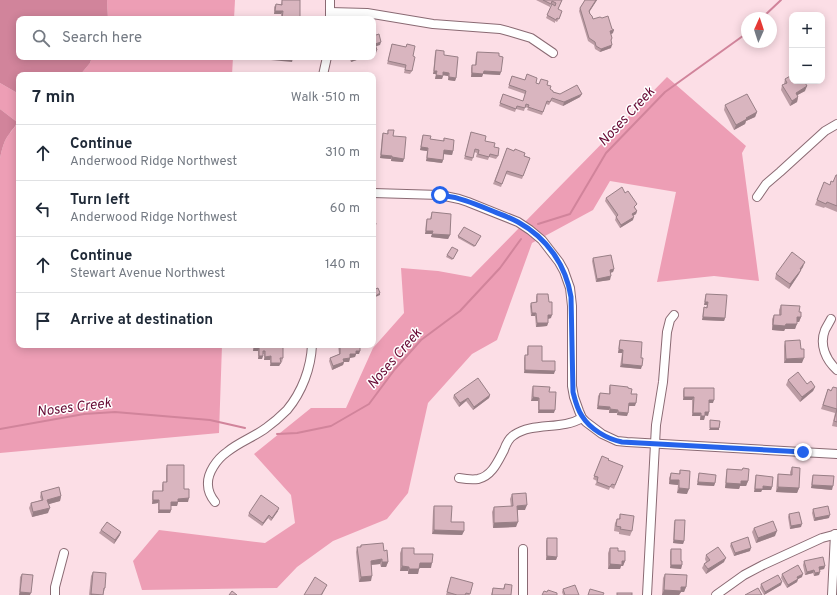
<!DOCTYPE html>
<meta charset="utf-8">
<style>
body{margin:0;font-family:Overpass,sans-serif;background:#f2f2f3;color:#1f2937}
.controls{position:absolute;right:12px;top:12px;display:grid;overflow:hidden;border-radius:8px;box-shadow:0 2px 10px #0003}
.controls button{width:36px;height:36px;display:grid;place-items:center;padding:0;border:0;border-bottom:1px solid #e0e1e3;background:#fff;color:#1f2937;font:20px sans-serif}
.compass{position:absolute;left:741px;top:12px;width:36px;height:36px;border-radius:50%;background:#fff;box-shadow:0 2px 10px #0003;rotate:3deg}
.stop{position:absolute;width:12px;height:12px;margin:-9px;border:3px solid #2563eb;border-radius:50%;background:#fff}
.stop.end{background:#2563eb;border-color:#fff;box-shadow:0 1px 4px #0008}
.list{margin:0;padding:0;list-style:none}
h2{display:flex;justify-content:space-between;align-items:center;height:52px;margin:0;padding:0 16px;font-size:17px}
h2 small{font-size:13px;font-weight:400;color:#747a83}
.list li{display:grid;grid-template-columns:26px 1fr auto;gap:12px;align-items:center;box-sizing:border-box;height:56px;padding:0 16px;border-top:1px solid #e0e1e3}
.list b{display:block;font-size:15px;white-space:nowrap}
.list p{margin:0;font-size:13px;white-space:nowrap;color:#747a83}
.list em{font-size:13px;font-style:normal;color:#747a83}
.icon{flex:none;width:22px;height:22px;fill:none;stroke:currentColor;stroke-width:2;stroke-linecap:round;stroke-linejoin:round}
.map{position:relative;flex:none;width:837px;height:595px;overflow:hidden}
.search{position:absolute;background:#fff;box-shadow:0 2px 10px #0003;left:16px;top:16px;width:360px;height:44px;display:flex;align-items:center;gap:10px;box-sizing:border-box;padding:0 14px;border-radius:8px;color:#747a83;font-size:15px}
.panel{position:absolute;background:#fff;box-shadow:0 2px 10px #0003;left:16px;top:72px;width:360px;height:276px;border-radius:8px}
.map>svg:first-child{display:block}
.forest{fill:#ed9eb5}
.water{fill:#d1849b}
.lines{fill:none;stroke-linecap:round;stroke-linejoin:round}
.stream{stroke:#d1849b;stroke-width:2}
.street-casing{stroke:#8a6a73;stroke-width:10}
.street{stroke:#fff;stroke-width:8}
.wall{fill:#bb9ca4}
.shaded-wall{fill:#987f86}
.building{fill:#d9b5bf;stroke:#987f86}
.route{stroke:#2563eb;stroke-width:5}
.labels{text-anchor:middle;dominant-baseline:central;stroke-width:3;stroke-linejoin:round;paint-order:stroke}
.water-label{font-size:14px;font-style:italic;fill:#680b35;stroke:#fff}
</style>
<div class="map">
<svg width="837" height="595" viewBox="0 0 837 595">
<rect width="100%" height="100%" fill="#fcdee6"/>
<g class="forest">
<path d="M107 0H235L234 19H108Z"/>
<path d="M92 57H233L232 75H80L90 63Z"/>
<path d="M667 77 746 146 742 153 759 281 714 276 657 282 676 192 610 181 593 210 532 243 497 340 472 354 428 403 408 493 387 519 333 541 297 567 277 588 142 590 133 561 159 530 265 543 295 523 291 495 254 454 311 408H346L373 348 404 313 401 268 438 271 471 277Z"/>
<path d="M0 83 19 94V345H222L219 433 0 453V158C2 149 4 140 10 133 13 129 15 128 17 122L0 109Z"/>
</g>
<g class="water">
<path d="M0 0H107L108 19H19V57H92L90 63 80 75H19V94L0 83Z"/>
<path d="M0 109 17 122C15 128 13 128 10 133 4 140 2 149 0 158Z"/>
</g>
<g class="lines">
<g class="stream">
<path d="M762 18 781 0"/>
<path d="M538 224 570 214 606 153 665 92 747 33"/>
<path d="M0 429 84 414 115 412 210 420 245 428"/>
<path d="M277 434 297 433 331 426 369 404 395 369 421 340 460 311 500 268 521 239"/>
</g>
<g class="street-casing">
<g id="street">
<path d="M330 0V19"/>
<path d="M330 12 367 13 433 24 500 29 511 32 531 38 553 53"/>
<path d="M323 75 327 57"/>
<path d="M373 193 440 195 459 199 468 202 518 222 530 230 542 240 559 262 564 271 570 288 572 306V386L574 397 579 411 582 418 586 422 602 434 617 441 627 442 837 454"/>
<path d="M757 197 766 184 780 172 825 131 837 124"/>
<path d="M831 319C829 323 827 326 825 330 819 345 826 360 837 370"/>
<path d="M459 478C465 479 472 480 478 479 492 476 498 461 504 450 506 444 509 438 514 435 533 422 562 430 582 418"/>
<path d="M215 502C211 497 208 492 208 485 207 473 217 459 227 452 239 442 254 437 266 428 273 423 281 416 287 410 302 392 311 368 312 345"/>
<path d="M55 595V587L64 553"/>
<path d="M523 595V549"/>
<path d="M647 595 656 425 663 382 667 332 670 320 674 315"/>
<path d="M716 595 744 575 763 565 822 538 837 534"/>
<path d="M832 595 835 534"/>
</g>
</g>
<use href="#street" class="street"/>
</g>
<g class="wall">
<path d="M282 0 300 19H281V14H274V7L276 4H281Z"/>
<path d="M536 0H562L558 9 561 15 557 22 555 21V23L546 18 552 5 551 4 550 7Z"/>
<path d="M585 0H597L589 12 593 19 613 33 611 34 612 38 611 41V48L600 52 595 49 594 45 588 41 579 11 580 8Z"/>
<path d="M392 44 406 47 407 44 413 56 412 71 410 74 404 73 405 68 387 64Z"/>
<path d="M436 50 444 55 456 78 455 81 448 80V76L443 75 442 79H435L436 74H433L435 53Z"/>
<path d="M477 52 499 56 500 75 483 74 482 77H471V68L472 65H475L476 55Z"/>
<path d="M349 57H365L351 62Z"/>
<path d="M512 76 525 80 539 84 547 85 550 89 553 92 560 94 580 97 563 106 551 101 549 105 546 104 542 115 527 110 528 108 525 107 524 111 516 109 515 112 499 106 503 94 523 101 525 94 508 88Z"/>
<path d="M785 79 805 91 797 95 798 97 797 102 790 106 781 90 782 85H784V84Z"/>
<path d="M725 105 757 112 755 117 746 121 745 124 734 130 724 110Z"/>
<path d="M388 130 393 136 403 162 391 161V159L380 158 382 136 383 133 387 134Z"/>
<path d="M471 132 485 141 494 147 498 156 496 159 489 157 488 160 476 157 477 153 474 152 472 161 464 159Z"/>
<path d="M423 135 430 139 443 141 444 138 453 151 452 155 444 154 443 160 442 163 426 161 427 151 420 150 422 138Z"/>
<path d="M507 148 530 158 522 179 506 174 501 187 493 184Z"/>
<path d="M837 175V212L825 207 824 208 815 205 817 200 830 185 833 182Z"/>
<path d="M606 198 636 208H635L637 211 636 214 633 216V220L620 228 615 220 616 217 605 201Z"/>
<path d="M432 212 450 235 448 239 431 237 432 234H425L426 222 427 219H430Z"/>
<path d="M458 236 480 238 474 247 458 238Z"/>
<path d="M458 250 452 260 446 257 447 255Z"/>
<path d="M593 258 614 269 613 272 610 273V280L596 282 592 261Z"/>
<path d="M803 267 801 270 799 274 789 289 775 279 776 274Z"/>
<path d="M537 294 549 302 551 318 548 319V323L547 326 536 327 535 316H531L530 306 531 303 536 302V297Z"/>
<path d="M706 294 725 318 724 321 702 320 703 311 704 307 706 308 707 305H704L705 297Z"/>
<path d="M781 305 799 312 801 317 799 322H797L795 329H785L784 331 772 330V319L774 315H779V310Z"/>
<path d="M620 340 641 358V369L620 367 622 353H618L619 343Z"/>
<path d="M785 341 802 363H784V346Z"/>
<path d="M249 345H283V358L282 362H281L279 366H270V360H264V354H263L262 359H258V351H253V346H250Z"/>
<path d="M338 345H360L359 354H356L355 357 350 358 349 362H344L343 365 332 370 329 361 330 358 339 354Z"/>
<path d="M528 346 542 361 554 374 524 373V358L525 355H527V349Z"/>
<path d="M788 380 807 384 815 387 813 391 800 402 786 385Z"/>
<path d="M610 385 628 388 631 394 635 406H629L627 416 617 415V413H609V410L597 409 598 396 600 393 609 394V388Z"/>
<path d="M533 386 554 413H538V401H531L532 389Z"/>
<path d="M684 388 713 403H709L708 416 705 415 704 420H700V416H692V400H683V391Z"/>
<path d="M837 388V427L832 426 835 413 821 409 828 389 831 390Z"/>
<path d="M454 395H490L489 398 473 410 466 401 459 407 453 398Z"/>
<path d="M602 456 608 460 623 466 614 489 610 487 609 490 595 485 597 481 593 479Z"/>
<path d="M167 465 184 489 188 502H178L177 506H171V510L170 513H158V503L152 504V494L153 491H162V485L163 482H166V469Z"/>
<path d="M792 467 799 488 797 493 776 492 777 479 778 474 790 475V472Z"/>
<path d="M743 468 748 481 746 486H740L739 489 725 488 726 474 727 469 742 470Z"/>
<path d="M680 470 687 494 677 493 678 485 669 484V478L671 473 679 474Z"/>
<path d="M699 473 715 483 714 486 697 485 698 477Z"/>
<path d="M756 475 772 487 771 490H762L761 492H754L755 479Z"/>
<path d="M813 475 832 490 811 488 812 478Z"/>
<path d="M41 492 61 496 60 501 48 504V513L32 517 29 508 31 503 41 500 40 497Z"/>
<path d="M512 494 525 510H518L516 527 493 528 492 512 494 507H511L510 499Z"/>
<path d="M434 506 451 522 464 531 462 535 432 534 433 511Z"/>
<path d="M813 509 829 518 814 521 812 513Z"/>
<path d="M278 511 271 521 268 518 262 526 248 516 249 513Z"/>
<path d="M620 514 632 531 630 536 619 534V532L614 531 615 523 617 519H619Z"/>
<path d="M789 514 801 527 790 529 788 517Z"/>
<path d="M675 520 684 541 683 544 673 543 674 523Z"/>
<path d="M754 528 775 536 756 543 752 532Z"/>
<path d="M101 530 120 535 114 544 99 533Z"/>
<path d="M547 538 557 557 556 560H546V541Z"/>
<path d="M731 543 750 551 734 556 730 546Z"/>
<path d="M361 545 384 551 388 562 386 567H381L380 564 371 565V581L359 582 356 552 357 547H360Z"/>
<path d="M402 548 414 554 431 568H419L418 574H408V571H400V553Z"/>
<path d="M610 548 618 551 625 561 623 566H621L620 569H608V553Z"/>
<path d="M671 549 681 561 682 565 681 569 670 568V552Z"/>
<path d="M706 555 724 562 706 574 702 568 704 564 706 562 705 559Z"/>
<path d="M804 561 825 566 824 569 820 570 819 575 814 576 813 573 805 575 803 565Z"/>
<path d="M93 572 105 588 103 595H89L91 576Z"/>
<path d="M22 574 30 595H19L20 577Z"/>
<path d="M665 574 686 587 684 592H681L679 595H662L663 578Z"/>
<path d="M782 574 802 577 798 579 797 582 787 588 781 578Z"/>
<path d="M451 577 470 594 469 595H446Z"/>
<path d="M505 584 511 595H491L493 588 503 589Z"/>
<path d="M761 584 781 585 764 595 760 588Z"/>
<path d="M563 589 579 595H563L562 592Z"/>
</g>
<g class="shaded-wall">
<path d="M596 0H597L588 14 589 11Z"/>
<path d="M275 11H283L281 14H274Z"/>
<path d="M614 30 613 33 609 35 610 31Z"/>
<path d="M381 42 380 45 374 47 375 44Z"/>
<path d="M612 45 611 48 600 52 601 49Z"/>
<path d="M377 50 376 53 373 54V51Z"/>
<path d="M272 57H276L293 58 292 62 271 60Z"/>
<path d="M357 57H365L351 62 352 59Z"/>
<path d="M434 71H437L436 74H433Z"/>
<path d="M484 71 501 72 500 75 483 74Z"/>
<path d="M443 72 449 73 448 76 442 75Z"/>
<path d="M472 73 483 74 482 77H471Z"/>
<path d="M436 75 443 76 442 79H435Z"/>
<path d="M449 77 456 78 455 81 448 80Z"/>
<path d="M807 86 805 91 794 97 796 93Z"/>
<path d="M582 94 580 97 563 106 564 102Z"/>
<path d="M798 97 797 102 790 106 792 101Z"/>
<path d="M757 112 755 117 746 121 745 124 734 130 736 125 746 118Z"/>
<path d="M421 147 428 148 427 151 420 150Z"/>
<path d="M444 150 453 151 452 155 443 154Z"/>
<path d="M381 155 392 156 391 159 380 158Z"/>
<path d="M392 157 404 159 403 162 391 161Z"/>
<path d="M427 158 443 160 442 163 426 161Z"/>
<path d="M637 211 636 214 631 217 632 214Z"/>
<path d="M634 217 633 220 620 228 621 225Z"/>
<path d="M426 231H433L432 234H425Z"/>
<path d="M432 234 450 235 448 239 431 237Z"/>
<path d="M805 262 803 267 798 274 800 269Z"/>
<path d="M614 269 613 272 609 273 610 270Z"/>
<path d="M801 270 799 274 789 289 790 284Z"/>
<path d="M611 276 610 280 596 282 597 279Z"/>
<path d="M380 293V295L373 298 374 297Z"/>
<path d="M705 302H708L707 305H704Z"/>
<path d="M532 313H536L535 316H531Z"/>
<path d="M548 315H552L551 318 547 319Z"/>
<path d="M703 317 725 318 724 321 702 320Z"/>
<path d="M797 317H801L799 322H796Z"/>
<path d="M537 323H548L547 326 536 327Z"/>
<path d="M786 324H797L795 329H785L784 331 772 330 773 325Z"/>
<path d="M254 348H259L258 351H253Z"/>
<path d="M619 349 623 350 622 353H618Z"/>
<path d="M356 351H360L359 354H355Z"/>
<path d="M350 354H356L355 357 349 358Z"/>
<path d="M259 356H263L262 359H258Z"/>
<path d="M271 356 270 360H264L265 357Z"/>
<path d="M350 358 349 362H342L343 359Z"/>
<path d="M804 358 802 363H784L786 359Z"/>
<path d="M344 362 343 365 332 370 333 366Z"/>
<path d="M271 363H281L279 366H270Z"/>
<path d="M622 364 642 366 641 369 620 367Z"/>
<path d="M525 370 555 371 554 374 524 373Z"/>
<path d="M815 387 813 391 800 402 802 397Z"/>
<path d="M490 395 489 398 473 410 474 407Z"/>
<path d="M533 397 539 398 538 401H531Z"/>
<path d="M684 397H694L692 400H683Z"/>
<path d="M468 398 466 401 459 407 460 403Z"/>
<path d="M709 400H714L713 403H708Z"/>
<path d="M629 403H636L635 406H628Z"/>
<path d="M598 406 610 407 609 410 597 409Z"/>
<path d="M610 409 618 410 617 413H609Z"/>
<path d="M539 410H555L554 413H538Z"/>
<path d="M618 412 628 413 627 416 617 415Z"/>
<path d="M705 412H709L708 416 704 415Z"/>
<path d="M693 413H701L700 416H692Z"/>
<path d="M701 416H705L704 420H700Z"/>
<path d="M710 428H719V430H709Z"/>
<path d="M670 480H679L678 485 669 484Z"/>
<path d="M741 481H748L746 486H740L739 489 725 488 726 483Z"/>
<path d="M698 482 715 483 714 486 697 485Z"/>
<path d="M812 485 833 486 832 490 811 488Z"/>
<path d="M763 486 772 487 771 490H762L761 492H754L755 489Z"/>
<path d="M778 487 799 488 797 493 776 492Z"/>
<path d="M679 488 689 489 687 494 677 493Z"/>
<path d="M61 496 60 501 46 505 47 500Z"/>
<path d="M189 498 188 502H177L178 499Z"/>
<path d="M153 500H159L158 503 152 504Z"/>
<path d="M171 502H178L177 506H170Z"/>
<path d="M527 505 525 510H516L517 506Z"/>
<path d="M50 508 48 513 32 517 33 512Z"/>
<path d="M279 508 278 511 271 521 272 518Z"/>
<path d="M159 510H171L170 513H158Z"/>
<path d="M269 515 268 518 262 526 263 523Z"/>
<path d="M830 515 829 518 814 521 815 518Z"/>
<path d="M518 522 516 527 493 528 494 523Z"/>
<path d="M802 524 801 527 790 529 791 526Z"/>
<path d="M434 530 464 531 462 535 432 534Z"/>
<path d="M777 531 775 536 756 543 758 538Z"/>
<path d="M121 532 120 535 114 544 115 540Z"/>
<path d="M674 540 684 541 683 544 673 543Z"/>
<path d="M751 548 750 551 734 556 735 553Z"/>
<path d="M547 556 557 557 556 560H546Z"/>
<path d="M726 558 724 562 706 574 708 569Z"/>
<path d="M382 559 380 564 369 565 371 561Z"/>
<path d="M622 561H625L623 566H621L620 569H608L610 564Z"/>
<path d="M382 562H388L386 567H381Z"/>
<path d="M420 563H432L431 568H418Z"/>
<path d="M671 565H682L681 569 670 568Z"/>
<path d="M402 566 409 567 408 571H400Z"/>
<path d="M825 566 824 569 818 570 819 567Z"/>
<path d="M409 569H419L418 574H408Z"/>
<path d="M814 570 813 573 805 575 807 572Z"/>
<path d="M820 572 819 575 814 576 815 573Z"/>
<path d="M803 574 802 577 796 580 797 577Z"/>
<path d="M372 576 371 581 359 582 361 577Z"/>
<path d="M798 579 797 582 787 588 788 585Z"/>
<path d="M782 582 781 585 764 595 765 592Z"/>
<path d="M327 585 322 595H321Z"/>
<path d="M681 587H686L684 592H681L679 595H662L664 590Z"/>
<path d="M20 592 31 593 30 595H19Z"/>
<path d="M91 594 103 595H90Z"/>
</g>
<g class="building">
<path d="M282 0H300V19H282L283 11H275L276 4 282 5Z"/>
<path d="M543 0H562L558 9 562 11 559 19 557 18 556 20 547 15 552 4 555 6 556 3 552 1 551 4Z"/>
<path d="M585 0H596L589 11 590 14 592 16 593 19 600 17 602 18 608 16 612 29 614 30 610 31 612 38 611 40 612 45 601 49 596 46 595 42 589 38 580 8Z"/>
<path d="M379 34 381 42 375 44 377 50 373 51V36Z"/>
<path d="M392 44 406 47 407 44 415 46 413 56 415 57 412 71 405 70 406 65 388 61Z"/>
<path d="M436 50 444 51V55L458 57 456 78 449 77V73L443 72V76L436 75 437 71H434Z"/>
<path d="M477 52 499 53V56L503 57 501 72 484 71 483 74 472 73V65H476Z"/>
<path d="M276 57H293V58Z"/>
<path d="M352 57H357L352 59Z"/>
<path d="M527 74 537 78 536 83 539 84 541 79 548 81 547 85 551 86 550 89 553 91V92L560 94 577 85 582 94 564 102 552 98 550 102 547 101 543 112 528 107 529 105 526 104 525 108 517 106 516 109 500 103 503 94 523 101 526 91 509 85 512 76 525 80Z"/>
<path d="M792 75V81H804L807 86 796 93 798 97 792 101 782 85 787 83 785 79Z"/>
<path d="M747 94 757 112 746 118 747 119 736 125 725 105Z"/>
<path d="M388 130H394L393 136 406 137 404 159 392 157V156L381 155 383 133 388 134Z"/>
<path d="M471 132 486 136 485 141 495 143 494 147 499 148 498 156 490 154 489 157 478 154 479 150 475 149 473 158 465 156Z"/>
<path d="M423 135 431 136 430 139 444 141V138L454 140 453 151 444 150 443 160 427 158 428 148 421 147Z"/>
<path d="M507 148 514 151 515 149 525 153 524 156 530 158 523 176 507 171 502 184 495 181Z"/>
<path d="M836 175H837V206L827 202 826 204 817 200 824 182 830 185 831 181 833 182Z"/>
<path d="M622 187 625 193 628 191 637 204 634 207 637 211 632 214 634 217 621 225 616 217 618 215 606 198Z"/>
<path d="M432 212 451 214 450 235 432 234 433 231H426L427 219H431Z"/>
<path d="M373 222 376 223 374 232H373Z"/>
<path d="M464 227 481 236 475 246 458 236Z"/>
<path d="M452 247 458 250 453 259 447 255Z"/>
<path d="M792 252 805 262 800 269 801 270 790 284 776 274Z"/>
<path d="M611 255 614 269 610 270 611 276 597 279 593 258Z"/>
<path d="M378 288 380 293 374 297 373 290Z"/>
<path d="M537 294H548L549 302H552V315H548V323H537L536 313H532L531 303 537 302Z"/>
<path d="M706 294 727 295 725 318 703 317 704 307 707 308 708 302H705Z"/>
<path d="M781 305 800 306 799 312H801V317H797V324H786L785 326 773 325 774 315H781Z"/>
<path d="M620 340 642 342 641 358H643L642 366 622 364 623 350 619 349Z"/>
<path d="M800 340 801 349H804V358L786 359 785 341Z"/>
<path d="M254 345H283V358H280L281 363H271V356L265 357V351H263V356H259V348H254Z"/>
<path d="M340 345H360V351H356V354H350V358L343 359 344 362 333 366 330 358 340 354Z"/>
<path d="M528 346H542V361H555V371L525 370V355H528Z"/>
<path d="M798 372 807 384 811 381 815 387 802 397 788 380Z"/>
<path d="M478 378 490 395 474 407 468 398 460 403 454 395Z"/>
<path d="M610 385 628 387V388L632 389 631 394H637L636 403H629L628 413 618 412V410L610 409V407L598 406 600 393 610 394Z"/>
<path d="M533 386 550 387 549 392H556L555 410H539V398L533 397Z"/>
<path d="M833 387 837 388V409L823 405 828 389 831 391Z"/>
<path d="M684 388H714V400H709V412H705V416H701V413H693L694 397H684Z"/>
<path d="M837 409V422L834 421Z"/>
<path d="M710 420 720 421 719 428H710Z"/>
<path d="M602 456 609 459 608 460 623 466 615 485 612 484 610 487 597 482 598 477 594 476Z"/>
<path d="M167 465H184V489H189V498L178 499V502H171V510H159V500H153V491H163V482H167Z"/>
<path d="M792 467 800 468 799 488 778 487V474L792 475Z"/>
<path d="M743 468 749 469 748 481H741V484L726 483 727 469 742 470Z"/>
<path d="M680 470 690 471 689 489 679 488V480H670L671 473 680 474Z"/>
<path d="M699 473 716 475 715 483 698 482Z"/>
<path d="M756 475 773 477 772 487 763 486V489H755Z"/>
<path d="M813 475 834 476 833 486 812 485Z"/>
<path d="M59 487 61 496 47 500 50 508 33 512 31 503 43 500 41 492Z"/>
<path d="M526 493 527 505 517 506 518 522 494 523V507L513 506 512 494Z"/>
<path d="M261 495 279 508 272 518 269 515 263 523 249 513Z"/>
<path d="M434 506H452L451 522H464V531L434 530Z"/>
<path d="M828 506 830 515 815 518 813 509Z"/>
<path d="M799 512 802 524 791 526 789 514Z"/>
<path d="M620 514 634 516 632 531 620 529 621 527 616 526 617 519H620Z"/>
<path d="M675 520H685L684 541 674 540Z"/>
<path d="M773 521 777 531 758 538 754 528Z"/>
<path d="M107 522 121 532 115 540 101 530Z"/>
<path d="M748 537 751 548 735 553 731 543Z"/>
<path d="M547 538H557V557L547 556Z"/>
<path d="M383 543 384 551 387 550 388 562H382V559L371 561 372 576 361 577 357 547H361V545Z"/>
<path d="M718 547 726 558 708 569 704 564 710 560 706 555Z"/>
<path d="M402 548H414V554H433L432 563H420L419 569H409V567L402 566Z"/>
<path d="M610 548H618V551H625V561H622V565L610 564Z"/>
<path d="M671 549H681V561H682V565H671Z"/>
<path d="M823 557 825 566 819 567 820 572 815 573 814 570 807 572 804 561Z"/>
<path d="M798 565 803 574 797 577 798 579 788 585 782 574Z"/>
<path d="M93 572 106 573 105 588H104L103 595 91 594Z"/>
<path d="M22 574 33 575 31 593 20 592Z"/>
<path d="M665 574 687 575 686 587H681V591L664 590Z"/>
<path d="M778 575 782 582 765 592 761 584Z"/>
<path d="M315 577 327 585 321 595H304Z"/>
<path d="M451 577 473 583 470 594 466 593 465 595H457L447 592Z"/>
<path d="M505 584 512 585 511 595H492L493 588 504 589Z"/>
<path d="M575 585 579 595H565L563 589Z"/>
<path d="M758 588 762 595H745Z"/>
<path d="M590 589 604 593 603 595H588Z"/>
<path d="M548 590 557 593V595H542L544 591 547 592Z"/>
<path d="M232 591 237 595H229Z"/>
<rect x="617" y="593" width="15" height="2"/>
</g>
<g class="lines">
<path class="route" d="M440 195C458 197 473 203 490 210 499 214 509 217 518 222 547 238 566 265 571 297L573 392C575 400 577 409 582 416 590 429 607 439 622 442L803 452"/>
</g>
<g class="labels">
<g class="water-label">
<text transform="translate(627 117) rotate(-47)">Noses Creek</text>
<text transform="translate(395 359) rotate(-49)">Noses Creek</text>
<text transform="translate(74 408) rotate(-7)">Noses Creek</text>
</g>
</g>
</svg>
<div class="controls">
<button>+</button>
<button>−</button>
</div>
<svg class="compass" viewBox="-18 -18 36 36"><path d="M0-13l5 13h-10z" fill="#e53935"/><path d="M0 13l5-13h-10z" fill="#747a83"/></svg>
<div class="stop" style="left:440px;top:195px"></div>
<div class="stop end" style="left:803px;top:452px"></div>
<div class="search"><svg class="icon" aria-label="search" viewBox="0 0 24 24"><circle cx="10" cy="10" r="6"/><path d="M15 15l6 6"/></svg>Search here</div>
<section class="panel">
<h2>7 min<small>Walk · 510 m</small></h2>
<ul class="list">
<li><svg class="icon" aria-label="ahead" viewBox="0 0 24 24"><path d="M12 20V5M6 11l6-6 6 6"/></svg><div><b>Continue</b><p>Anderwood Ridge Northwest</p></div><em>310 m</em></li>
<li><svg class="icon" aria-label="left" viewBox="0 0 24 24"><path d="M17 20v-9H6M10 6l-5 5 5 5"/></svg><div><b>Turn left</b><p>Anderwood Ridge Northwest</p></div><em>60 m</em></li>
<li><svg class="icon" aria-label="ahead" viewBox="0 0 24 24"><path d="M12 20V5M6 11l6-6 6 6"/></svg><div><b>Continue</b><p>Stewart Avenue Northwest</p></div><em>140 m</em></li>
<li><svg class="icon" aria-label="arrive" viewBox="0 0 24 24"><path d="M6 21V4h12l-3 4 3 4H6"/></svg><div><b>Arrive at destination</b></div></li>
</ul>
</section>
</div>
